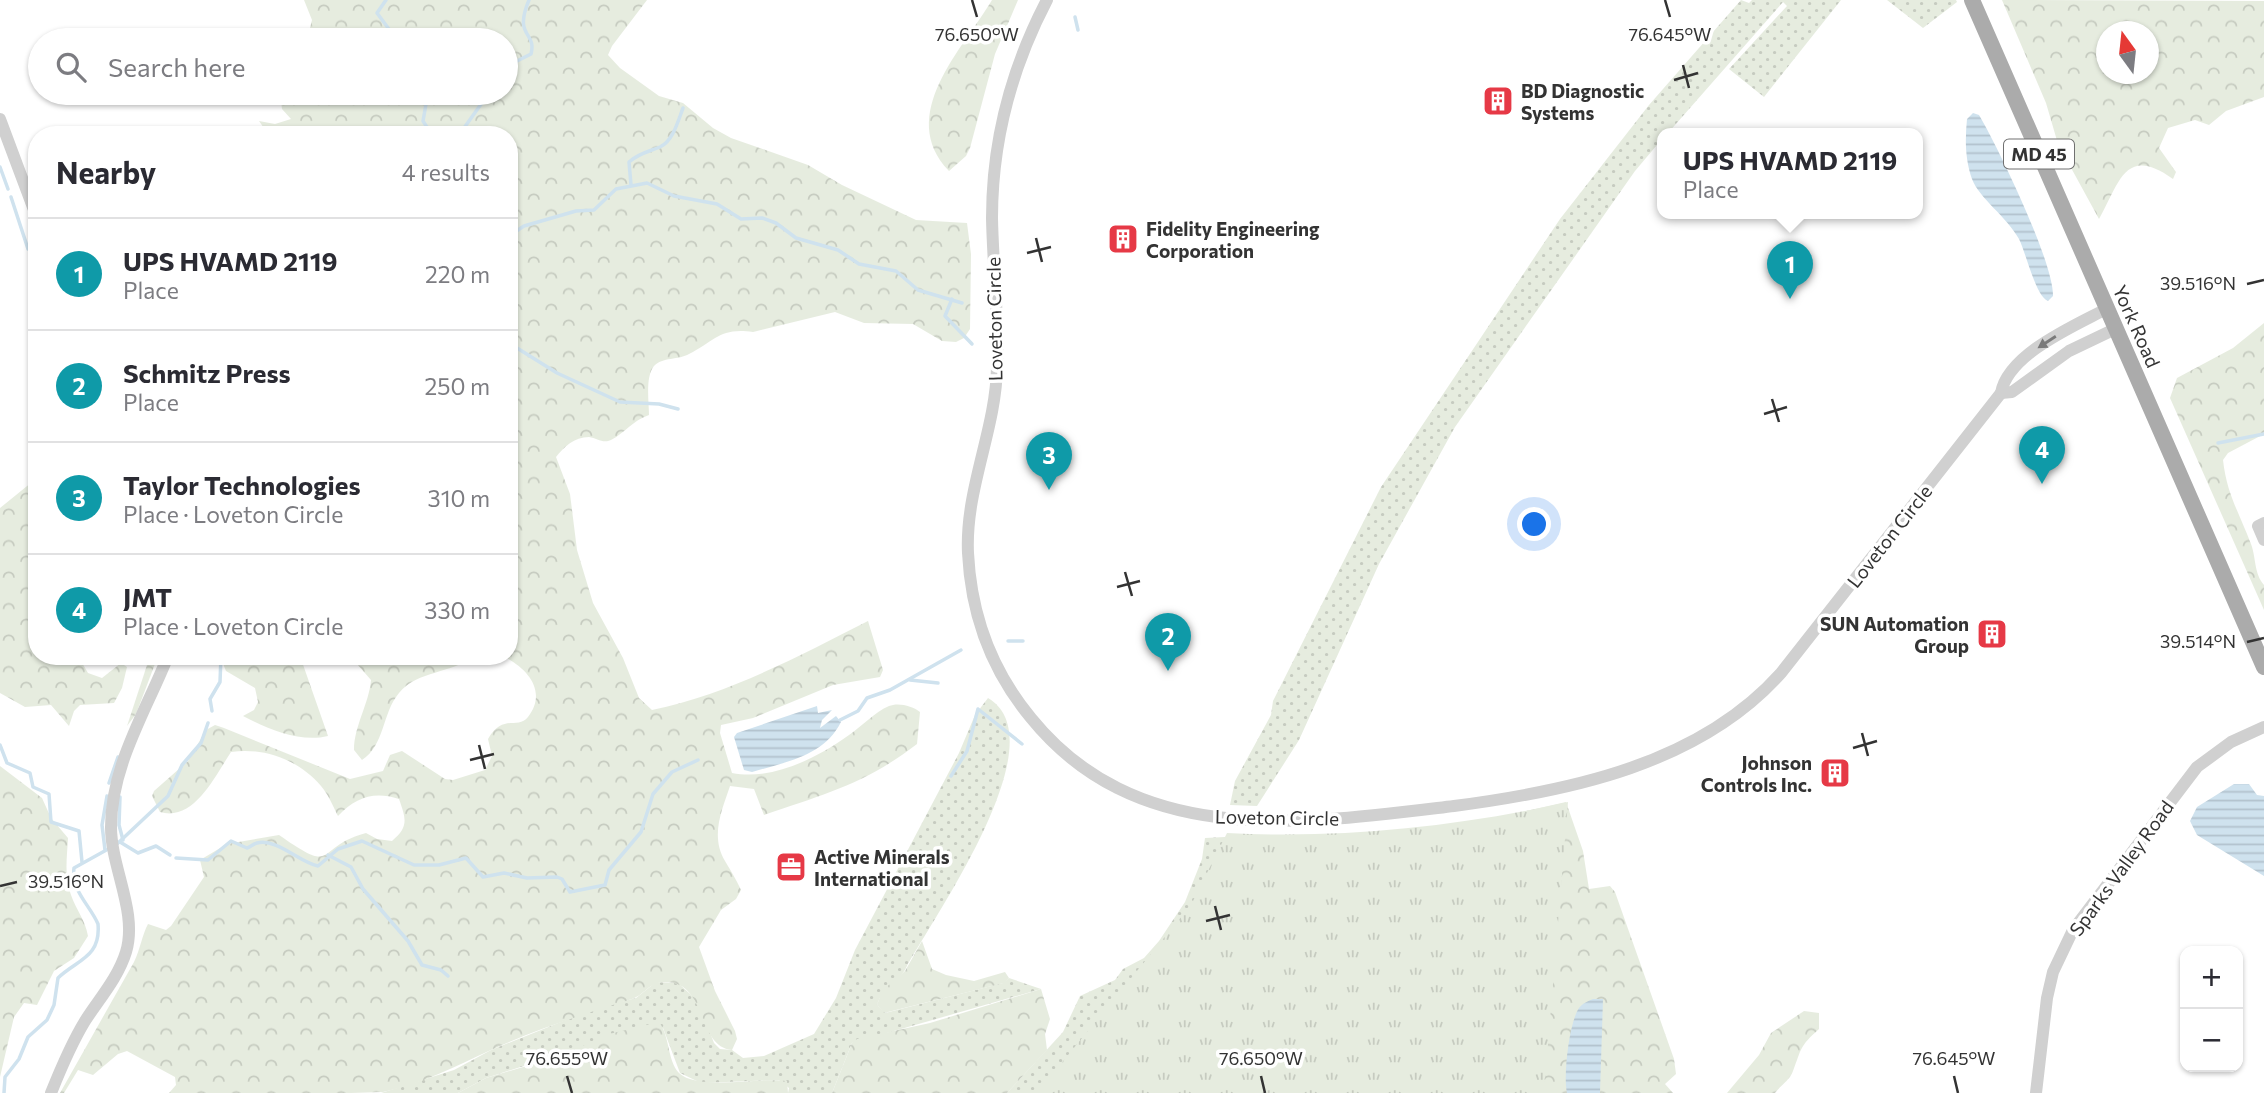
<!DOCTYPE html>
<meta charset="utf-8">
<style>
body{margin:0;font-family:Commissioner,sans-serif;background:#f2f2f3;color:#2b2b33}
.controls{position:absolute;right:21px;bottom:21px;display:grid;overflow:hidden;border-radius:14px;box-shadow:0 2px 5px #0004}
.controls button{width:63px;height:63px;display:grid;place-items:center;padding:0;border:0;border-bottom:2px solid #e1e1e2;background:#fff;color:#2b2b33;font:35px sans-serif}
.compass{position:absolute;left:2096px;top:21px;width:63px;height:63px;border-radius:50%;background:#fff;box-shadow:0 2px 5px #0004;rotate:345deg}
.you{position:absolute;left:1535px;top:525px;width:24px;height:24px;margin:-18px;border:5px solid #fff;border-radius:50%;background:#1a73e8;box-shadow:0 0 0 10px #1a73e833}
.badge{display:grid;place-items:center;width:46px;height:46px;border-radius:50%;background:#e63946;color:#fff;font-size:23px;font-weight:700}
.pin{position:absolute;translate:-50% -58px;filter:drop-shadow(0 2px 4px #0008)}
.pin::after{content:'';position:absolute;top:37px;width:24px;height:21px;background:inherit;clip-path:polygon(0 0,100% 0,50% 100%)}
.popup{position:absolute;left:1657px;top:128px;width:266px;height:91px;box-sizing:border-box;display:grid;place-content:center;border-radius:14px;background:#fff;filter:drop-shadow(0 2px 5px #0005);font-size:23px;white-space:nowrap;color:#7c7c81}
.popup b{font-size:26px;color:#2b2b33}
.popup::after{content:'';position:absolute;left:50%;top:100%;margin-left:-14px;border:14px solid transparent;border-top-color:#fff}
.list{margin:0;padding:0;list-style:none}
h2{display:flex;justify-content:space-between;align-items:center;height:91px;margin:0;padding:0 28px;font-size:30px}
h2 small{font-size:23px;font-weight:400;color:#7c7c81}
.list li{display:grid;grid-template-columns:46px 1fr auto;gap:21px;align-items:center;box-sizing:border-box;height:112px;padding:0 28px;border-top:2px solid #e1e1e2}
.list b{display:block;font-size:26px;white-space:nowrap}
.list p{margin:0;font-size:23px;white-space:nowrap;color:#7c7c81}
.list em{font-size:23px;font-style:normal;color:#7c7c81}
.icon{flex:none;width:38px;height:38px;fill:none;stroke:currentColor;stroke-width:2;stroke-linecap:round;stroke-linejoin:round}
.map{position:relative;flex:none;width:2264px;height:1093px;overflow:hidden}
.search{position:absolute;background:#fff;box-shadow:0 2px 5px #0004;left:28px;top:28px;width:490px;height:77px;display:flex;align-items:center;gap:18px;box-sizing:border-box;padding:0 24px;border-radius:38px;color:#7c7c81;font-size:26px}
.panel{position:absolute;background:#fff;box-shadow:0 2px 5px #0004;left:28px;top:126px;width:490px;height:539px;border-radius:28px}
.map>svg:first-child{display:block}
.grass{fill:url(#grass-dots)}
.forest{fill:url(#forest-crowns);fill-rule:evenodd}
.park{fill:url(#park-tufts)}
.water{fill:url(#water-rules)}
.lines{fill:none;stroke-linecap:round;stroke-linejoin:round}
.stream{stroke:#cfe2ee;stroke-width:3.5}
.minor{stroke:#d0d0d0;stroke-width:12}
.major{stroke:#ababab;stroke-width:16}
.oneway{fill:#7a7a7a}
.ticks{fill:none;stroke:#333;stroke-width:2.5}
.labels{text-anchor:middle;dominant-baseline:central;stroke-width:7;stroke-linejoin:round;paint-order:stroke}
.shield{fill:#fff;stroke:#707070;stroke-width:2}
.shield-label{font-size:18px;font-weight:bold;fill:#333}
.poi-label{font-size:19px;font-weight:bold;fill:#333;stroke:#fff;text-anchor:start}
.street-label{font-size:19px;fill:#333;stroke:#fff}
.ticks-label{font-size:18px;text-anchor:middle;fill:#333;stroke:#fff;stroke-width:7;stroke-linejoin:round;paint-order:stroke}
</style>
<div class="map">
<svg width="2264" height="1093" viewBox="0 0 2264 1093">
<defs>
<pattern id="grass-dots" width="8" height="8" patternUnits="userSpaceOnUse" patternTransform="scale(1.75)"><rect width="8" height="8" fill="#e6ecdf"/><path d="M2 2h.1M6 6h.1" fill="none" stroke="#c6cbc0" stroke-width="1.8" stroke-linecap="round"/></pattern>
<pattern id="forest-crowns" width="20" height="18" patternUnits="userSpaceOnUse" patternTransform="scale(1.75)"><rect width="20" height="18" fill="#e6ecdf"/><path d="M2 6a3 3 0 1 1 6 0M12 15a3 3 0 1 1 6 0" fill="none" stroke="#c6cbc0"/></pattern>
<pattern id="park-tufts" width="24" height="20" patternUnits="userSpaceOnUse" patternTransform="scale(1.75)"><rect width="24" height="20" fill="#e6ecdf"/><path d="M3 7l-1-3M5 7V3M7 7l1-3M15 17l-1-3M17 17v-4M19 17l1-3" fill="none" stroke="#c6cbc0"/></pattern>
<pattern id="water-rules" width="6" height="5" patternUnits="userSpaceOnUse" patternTransform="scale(1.75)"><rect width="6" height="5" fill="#cfe2ee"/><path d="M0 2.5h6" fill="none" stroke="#b2c2cd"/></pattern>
</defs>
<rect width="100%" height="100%" fill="#fff"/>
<g class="grass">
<path d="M1741 0 1749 3 1752 0H1841L1764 97 1729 69 1787 6 1783 2 1668 133H1662V139L1635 171 1455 427 1379 564 1299 740 1257 806 1230 805 1235 781 1271 715 1273 701 1381 487 1560 219 1649 105Z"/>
<path d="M1887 0H1956L1957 2 1923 28Z"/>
<path d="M988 698C1060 740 932 919 906 968 898 983 884 985 877 1005L885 1013 1003 983 1009 978 1041 989 852 1043 832 1093H788L789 1088 779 1080 701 1083 680 1073 663 1028 574 1050 486 1078 458 1093H381L454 1070 491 1050 593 1009 636 998 656 982 678 983 698 1001 714 1043 720 1049 732 1050 743 1058 764 1056 814 1034 836 998 855 950 959 753 975 715Z"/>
<path d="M1244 836 1056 1093H1007L1063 1032 1080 996 1115 980 1123 969 1144 958 1159 941 1185 902 1202 859 1205 838Z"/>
</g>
<g class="forest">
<path d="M304 0H647L612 46 608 55 620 68 659 96 683 103 713 128 731 138 808 165 842 185 916 220 967 223 971 254 970 329 964 338 956 342 942 341 913 324 864 323 835 312 753 332C720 327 715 341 689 354 679 360 662 357 654 366 645 377 649 402 649 415 632 421 626 432 611 440 603 444 597 438 589 437 574 437 564 447 556 457L570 494 577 550 593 603 623 658 639 698 652 710C729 694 799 656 868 621L883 670 880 677 833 685 753 718 721 725 720 733 732 773C772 781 817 758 849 735 862 726 875 712 889 706 898 702 913 706 920 712L917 744C865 784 825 794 764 815L754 789 730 786C722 810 710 836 725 861 731 871 736 879 741 890L736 899 721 910 699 947 715 991 735 1031 737 1039 732 1050C695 1046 709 981 664 982 650 982 644 995 632 999 584 1014 537 1029 491 1050 456 1066 422 1084 383 1092 363 1093 339 1093 319 1093 269 1093 219 1093 169 1093L176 1085 175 1077 127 1051 118 1054 93 1075 78 1070 64 1093H60L134 962C140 950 142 935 148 924L166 930 171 926 204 877 200 860 227 844 279 835C339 877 313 847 366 833L377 839 392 841C409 827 406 819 399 799 374 791 356 797 338 816 333 806 328 794 321 786 299 760 264 747 231 752 215 776 194 822 160 812L152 796 154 791 188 761 206 730 215 725 224 728 350 779 383 771 390 755 402 751 445 779 453 780 485 770 492 756 488 739C503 713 518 730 528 717 548 691 527 668 503 656H509V135H248L268 134 259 121 275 124 291 119 282 109 280 93H506V40H307L312 20Z"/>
<path d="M992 0H1018L995 54 970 148 966 156 949 171C896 115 962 50 992 0Z"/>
<path d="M2002 0 2264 1V97L2226 111 2209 125 2195 120 2168 128 2159 148 2176 172 2173 179C2125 145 2120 182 2099 219L2058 144 2046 103ZM2106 32H2148V74H2106Z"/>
<path d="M2264 323V434L2228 453 2223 460C2227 495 2239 512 2251 544 2256 557 2254 574 2264 585V610L2170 398 2177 378 2233 348Z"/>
<path d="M37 478V656H78L88 673 102 678 121 663 127 667 122 688 114 703 80 705 74 711 69 726 51 705 25 707 0 693V508Z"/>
<path d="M150 656H158L136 714 127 726Z"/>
<path d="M220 656H300L328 736C300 743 268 729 243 716L254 710 258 702 255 688 226 671Z"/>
<path d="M350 656H473C452 674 418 670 399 693 382 713 385 745 362 760L354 750C354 726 369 704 371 680Z"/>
<path d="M0 766 42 798 51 818 68 838C67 857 64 877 71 895 76 910 85 919 88 936L74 958 54 971 37 1005 24 1003 14 1017 0 1077Z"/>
<path d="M1566 802 1583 851 1589 889 1610 886 1615 892 1674 1059 1676 1074 1665 1084 1673 1093H1056L1321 858Z"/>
<path d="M922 941 932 969 946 975 974 981 1005 972 1009 978 1004 983 884 1013 877 1005 882 991 905 971Z"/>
<path d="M1041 989 1050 1019 1045 1034 1047 1050 1007 1093H832L852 1043 857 1039 930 1023Z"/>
<path d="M1804 1011 1819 1013V1029C1799 1047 1802 1048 1793 1071 1790 1080 1780 1086 1775 1093H1727L1759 1055 1771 1033Z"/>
<path d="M659 1022C670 1036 667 1060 679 1073 698 1091 760 1077 787 1081L788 1093H458L486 1078 560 1056 609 1034Z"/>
</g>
<path class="park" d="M1568 802 1544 1093H1037L1191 905 1227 833C1339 839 1458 827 1568 802Z"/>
<g class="water">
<path d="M1973 113 1979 115C1998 147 2054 263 2053 296L2048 301C2036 297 2026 253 2019 239 2007 217 1979 198 1972 179 1965 159 1965 139 1967 119Z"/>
<path d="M817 706 818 713 832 710 822 720 820 728 836 716 841 722C824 756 786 762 752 772L744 770 734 737 737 733Z"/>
<path d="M2234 784H2249L2257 795 2264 796V876L2197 835 2190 821 2197 807Z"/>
<path d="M1593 999H1603L1600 1093H1567C1563 1076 1569 1023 1579 1008 1583 1003 1588 1001 1593 999Z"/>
</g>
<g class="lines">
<g class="stream">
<path d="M386 0 377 13 397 40"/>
<path d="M1075 17 1078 30"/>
<path d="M506 61H517L531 54C537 31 513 38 529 0"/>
<path d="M428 93 423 121 432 135"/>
<path d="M459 135 489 93"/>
<path d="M0 167 8 189"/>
<path d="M631 185 629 162C639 153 648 152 660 147 673 141 678 121 683 108"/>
<path d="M11 197 28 249"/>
<path d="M509 236 524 226 576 211 594 210 616 189 647 183 674 196 717 204 741 219 762 218 776 223 796 238 838 250 859 264 896 271 918 290 962 303"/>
<path d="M31 256 37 268"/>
<path d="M952 299 945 316 972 344"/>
<path d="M509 343 557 373 620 402 659 404 678 409"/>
<path d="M2218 443 2264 434"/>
<path d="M1008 641H1023"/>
<path d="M910 680 938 683"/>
<path d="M212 711 210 699 220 682 221 656"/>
<path d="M840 720 858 711 867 698 890 690 961 650"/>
<path d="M0 745 7 763 30 773 33 787 49 794 51 822 79 831 82 862"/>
<path d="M951 776 967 751 978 709 1022 744"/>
<path d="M109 783 118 757"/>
<path d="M120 797 119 825 123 840"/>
<path d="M120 842 138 853 156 846 170 855"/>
<path d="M117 844 168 796 182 765 201 743 208 723"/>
<path d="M105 850 102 825 107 796"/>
<path d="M328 855 351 867 363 889 408 941 422 965 441 970 448 976"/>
<path d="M176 858 208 860 231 841 247 848C250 847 253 844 257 843 277 838 299 862 318 866L338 849 362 841 414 865H439L466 858 483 877 504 873 527 878 557 877 562 879 570 892 605 885 609 870 641 832 653 794 672 772 698 760"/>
<path d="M4 1093 5 1077 19 1059 28 1037 47 1020 54 1005 58 978C76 960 101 958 98 924 90 905 71 891 74 868L110 848"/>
</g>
<g class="minor">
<path d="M1047 0C1012 67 992 142 992 218 993 268 999 318 997 367 996 430 965 489 968 553 971 614 992 671 1031 718 1138 850 1305 824 1454 806 1570 791 1700 764 1781 673L2001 393"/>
<path d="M0 119 37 218"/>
<path d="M2106 309C2074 326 2008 354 2001 393L2012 392 2069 351 2115 329"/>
<path d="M2264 523 2258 526 2264 540"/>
<path d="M51 1093C61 1068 71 1044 85 1021 99 999 118 978 126 952 138 912 111 868 111 827 111 766 146 711 168 656"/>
<path d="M2036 1093 2047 998 2053 972 2073 930 2197 767 2231 742 2264 727"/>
</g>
<path class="major" d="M1972 0 2264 667"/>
</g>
<defs><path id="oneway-solid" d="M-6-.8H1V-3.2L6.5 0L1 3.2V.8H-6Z" transform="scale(1.75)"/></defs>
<use class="oneway" href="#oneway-solid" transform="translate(2047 342) rotate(147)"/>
<path class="ticks" d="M972 0 977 17M1665 0 1670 17M1683 65 1689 88M1674 80 1698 73M1036 238 1042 262M1027 253 1051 247M2247 284 2264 280M1772 399 1779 422M1764 414 1787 407M1125 572 1132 596M1117 587 1140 581M2247 642 2264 638M1862 733 1868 756M479 745 485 769M1853 748 1877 741M470 760 494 754M0 886 17 882M1215 906 1221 930M1206 921 1230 915M567 1076 572 1093M1261 1076 1265 1093M1954 1076 1958 1093"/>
<defs>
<g id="building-square" transform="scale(1.575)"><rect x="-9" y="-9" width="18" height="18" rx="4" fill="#e63946" stroke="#fff"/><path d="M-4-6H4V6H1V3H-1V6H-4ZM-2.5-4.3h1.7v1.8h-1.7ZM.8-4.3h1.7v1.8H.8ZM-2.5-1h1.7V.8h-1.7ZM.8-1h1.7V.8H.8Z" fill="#fff"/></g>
<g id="office-square" transform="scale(1.575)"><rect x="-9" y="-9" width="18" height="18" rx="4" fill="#e63946" stroke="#fff"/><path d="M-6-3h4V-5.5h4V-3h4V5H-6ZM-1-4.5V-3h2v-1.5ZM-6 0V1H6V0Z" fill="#fff"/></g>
</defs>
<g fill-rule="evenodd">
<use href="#building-square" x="1498" y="101"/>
<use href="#building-square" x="1123" y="239"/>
<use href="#building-square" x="1992" y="634"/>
<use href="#building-square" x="1835" y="773"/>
<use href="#office-square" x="791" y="867"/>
</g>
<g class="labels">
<rect class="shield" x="2004" y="139.5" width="70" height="29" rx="5"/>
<g class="shield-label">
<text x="2039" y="154">MD 45</text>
</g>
<g class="poi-label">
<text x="1521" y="90">BD Diagnostic<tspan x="1521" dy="22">Systems</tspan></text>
<text x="1146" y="228">Fidelity Engineering<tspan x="1146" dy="22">Corporation</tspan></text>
<text x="1969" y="623" text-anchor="end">SUN Automation<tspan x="1969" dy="22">Group</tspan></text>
<text x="1812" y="762" text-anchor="end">Johnson<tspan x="1812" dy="22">Controls Inc.</tspan></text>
<text x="814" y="856">Active Minerals<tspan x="814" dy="22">International</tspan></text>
</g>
<g class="street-label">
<text transform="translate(994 319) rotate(-91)">Loveton Circle</text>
<text transform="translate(2137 326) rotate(66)">York Road</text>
<text transform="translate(1889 536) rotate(-52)">Loveton Circle</text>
<text transform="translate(1277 817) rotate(1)">Loveton Circle</text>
<text transform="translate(2121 868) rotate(-54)">Sparks Valley Road</text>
</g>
</g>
<g class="ticks-label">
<text x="977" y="41">76.650°W</text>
<text x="1670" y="41">76.645°W</text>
<text x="2198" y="290">39.516°N</text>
<text x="2198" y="648">39.514°N</text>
<text x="66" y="888">39.516°N</text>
<text x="567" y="1065">76.655°W</text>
<text x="1261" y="1065">76.650°W</text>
<text x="1954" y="1065">76.645°W</text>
</g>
</svg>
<div class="controls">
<button>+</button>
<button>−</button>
</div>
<svg class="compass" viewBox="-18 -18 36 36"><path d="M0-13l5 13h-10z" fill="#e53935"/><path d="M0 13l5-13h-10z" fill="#7c7c81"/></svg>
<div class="you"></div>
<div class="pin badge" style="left:1790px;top:299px;background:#0f9aa8">1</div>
<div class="popup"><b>UPS HVAMD 2119</b>Place</div>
<div class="pin badge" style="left:1168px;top:671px;background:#0f9aa8">2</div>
<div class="pin badge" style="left:1049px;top:490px;background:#0f9aa8">3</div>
<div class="pin badge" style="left:2042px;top:484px;background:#0f9aa8">4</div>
<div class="search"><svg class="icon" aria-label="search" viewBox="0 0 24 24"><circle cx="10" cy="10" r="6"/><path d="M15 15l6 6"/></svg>Search here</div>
<section class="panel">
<h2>Nearby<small>4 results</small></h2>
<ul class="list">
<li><span class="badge" style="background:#0f9aa8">1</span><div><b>UPS HVAMD 2119</b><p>Place</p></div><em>220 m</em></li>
<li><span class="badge" style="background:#0f9aa8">2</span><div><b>Schmitz Press</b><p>Place</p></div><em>250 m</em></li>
<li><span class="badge" style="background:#0f9aa8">3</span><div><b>Taylor Technologies</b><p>Place · Loveton Circle</p></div><em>310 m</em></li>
<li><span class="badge" style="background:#0f9aa8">4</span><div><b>JMT</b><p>Place · Loveton Circle</p></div><em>330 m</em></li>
</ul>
</section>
</div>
